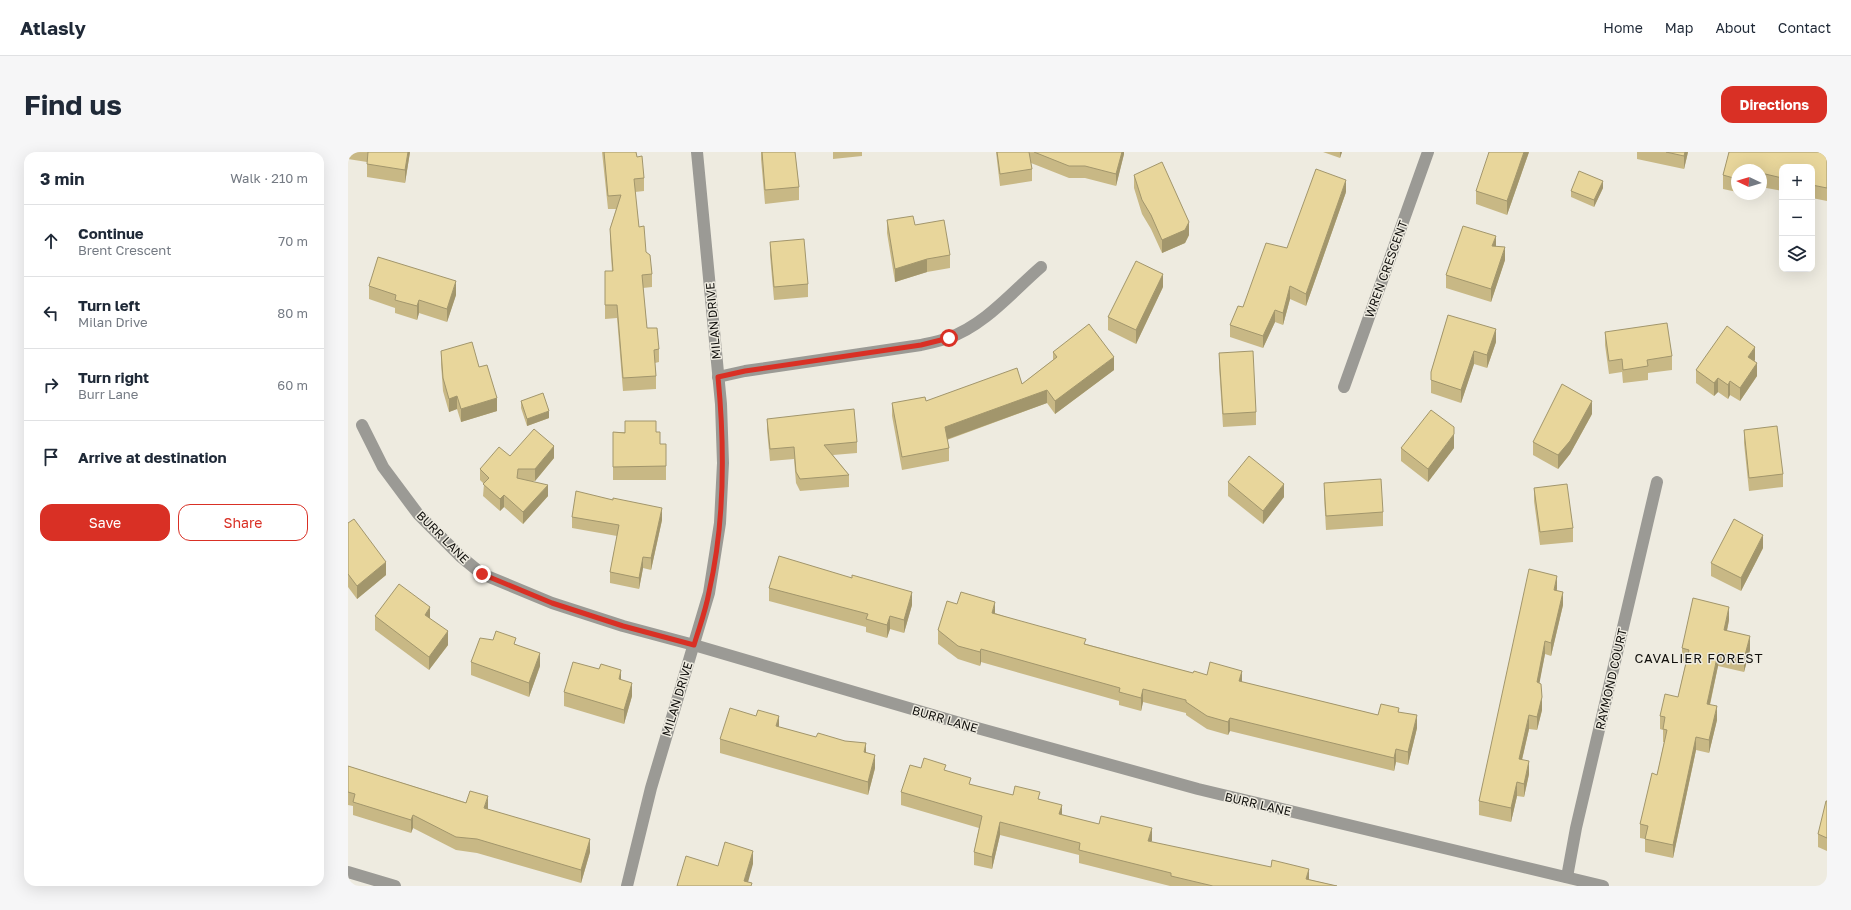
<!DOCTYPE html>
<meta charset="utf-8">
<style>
body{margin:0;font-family:"Golos Text",sans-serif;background:#f6f6f7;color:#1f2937}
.controls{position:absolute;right:12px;top:12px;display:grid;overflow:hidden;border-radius:8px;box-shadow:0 4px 16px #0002}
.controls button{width:36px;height:36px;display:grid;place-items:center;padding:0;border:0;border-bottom:1px solid #e0e1e3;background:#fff;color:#1f2937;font:20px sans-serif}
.compass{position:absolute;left:1383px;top:12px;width:36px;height:36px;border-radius:50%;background:#fff;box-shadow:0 4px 16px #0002;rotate:274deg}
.stop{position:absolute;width:12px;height:12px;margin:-9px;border:3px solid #d93025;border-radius:50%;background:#fff}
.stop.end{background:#d93025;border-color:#fff;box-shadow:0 1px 4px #0008}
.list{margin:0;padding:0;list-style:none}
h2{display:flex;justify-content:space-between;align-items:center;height:52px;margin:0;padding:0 16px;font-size:17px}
h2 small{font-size:13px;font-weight:400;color:#747a83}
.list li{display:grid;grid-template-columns:26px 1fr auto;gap:12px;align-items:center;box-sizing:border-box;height:72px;padding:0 16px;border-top:1px solid #e0e1e3}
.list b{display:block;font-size:15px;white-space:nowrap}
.list p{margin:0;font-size:13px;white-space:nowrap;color:#747a83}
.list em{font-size:13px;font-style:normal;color:#747a83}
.actions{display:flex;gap:8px;padding:12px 16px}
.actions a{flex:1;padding:9px 0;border:1px solid #d93025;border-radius:12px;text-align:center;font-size:14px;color:#d93025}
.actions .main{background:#d93025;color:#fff}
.icon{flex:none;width:22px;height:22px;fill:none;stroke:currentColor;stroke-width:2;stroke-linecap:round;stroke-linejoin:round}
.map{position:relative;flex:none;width:1479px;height:734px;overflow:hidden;border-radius:12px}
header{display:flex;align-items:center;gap:24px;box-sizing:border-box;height:56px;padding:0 20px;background:#fff;border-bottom:1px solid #e0e1e3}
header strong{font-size:19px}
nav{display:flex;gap:22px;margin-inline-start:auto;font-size:14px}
.intro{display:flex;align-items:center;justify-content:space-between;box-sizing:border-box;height:96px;padding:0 24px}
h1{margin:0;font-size:28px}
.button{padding:10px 18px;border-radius:12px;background:#d93025;color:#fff;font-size:14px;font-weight:700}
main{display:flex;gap:24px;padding:0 24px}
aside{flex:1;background:#fff;border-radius:12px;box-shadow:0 4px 16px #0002}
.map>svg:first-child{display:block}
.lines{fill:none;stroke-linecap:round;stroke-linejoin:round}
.minor{stroke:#9b9a95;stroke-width:12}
.wall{fill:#c8b885}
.shaded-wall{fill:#a2966c}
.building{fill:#e8d69b;stroke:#a2966c}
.route{stroke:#d93025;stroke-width:5}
.labels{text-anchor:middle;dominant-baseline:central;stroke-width:3;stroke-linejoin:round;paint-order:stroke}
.street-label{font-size:12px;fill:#100f0c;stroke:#eeebe0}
.neighbourhood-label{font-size:13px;letter-spacing:1px;fill:#100f0c;stroke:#eeebe0}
</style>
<header>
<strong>Atlasly</strong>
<nav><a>Home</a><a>Map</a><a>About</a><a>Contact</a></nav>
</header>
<div class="intro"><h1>Find us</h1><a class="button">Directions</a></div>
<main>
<aside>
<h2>3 min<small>Walk · 210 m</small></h2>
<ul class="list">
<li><svg class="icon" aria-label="ahead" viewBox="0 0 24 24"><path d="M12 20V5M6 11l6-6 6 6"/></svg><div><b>Continue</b><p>Brent Crescent</p></div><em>70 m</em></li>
<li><svg class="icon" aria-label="left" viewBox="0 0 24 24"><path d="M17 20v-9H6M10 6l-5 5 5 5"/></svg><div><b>Turn left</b><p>Milan Drive</p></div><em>80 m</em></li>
<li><svg class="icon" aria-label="right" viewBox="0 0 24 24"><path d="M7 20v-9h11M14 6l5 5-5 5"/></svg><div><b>Turn right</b><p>Burr Lane</p></div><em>60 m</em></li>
<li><svg class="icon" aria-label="arrive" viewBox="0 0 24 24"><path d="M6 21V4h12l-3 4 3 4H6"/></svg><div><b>Arrive at destination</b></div></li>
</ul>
<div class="actions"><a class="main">Save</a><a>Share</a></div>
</aside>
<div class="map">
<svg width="1479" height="734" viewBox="0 0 1479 734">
<rect width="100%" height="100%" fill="#eeebe0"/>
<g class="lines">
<g class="minor">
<path d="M370 225 397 219 573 193C582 191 592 189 600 186 637 173 664 140 693 115"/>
<path d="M996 235 1080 0"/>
<path d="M14 273 35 315 70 362 112 404 134 422 204 451 275 474 346 493 622 574 850 637 1255 734"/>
<path d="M0 720 47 734"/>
<path d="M1219 725 1228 676 1309 330"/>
<path d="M279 734 303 636 361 441 372 371 375 311 373 252 349 0"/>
</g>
</g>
<g class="wall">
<path d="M0 0H62L57 31 19 25V10L0 7Z"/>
<path d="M254 0H288L289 5 296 26V39L287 40 291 75 304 122V135L295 136 299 176 311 197V210L307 211 308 224V237L275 239 269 166 257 167V119H264L262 90V77L268 57H260Z"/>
<path d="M413 0H447L451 35V48L417 52 413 7Z"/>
<path d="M485 0H514V4L485 7Z"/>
<path d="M648 0H776V2L768 34 737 26H721L683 11 684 17V29L652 34Z"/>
<path d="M975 0H994L992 6Z"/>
<path d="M1181 0 1159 63 1128 52V39Z"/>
<path d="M1289 0H1340L1336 17 1289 7Z"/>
<path d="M1381 0H1470L1479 2V49L1464 46V15H1434V39L1413 35V18H1389V40L1375 37V23Z"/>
<path d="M786 23 841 83 837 91 814 101 803 77 794 62 786 36Z"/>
<path d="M1255 36 1246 55 1223 45V39Z"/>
<path d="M998 40 958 154 942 147 935 173 927 170 915 196 882 185V173L939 96Z"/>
<path d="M539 68 567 73 602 103V116L579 120 547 130 539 81Z"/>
<path d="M422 90 460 132V145L426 148 422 103Z"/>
<path d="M1148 94 1157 108 1143 150 1098 136V123Z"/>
<path d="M21 134 108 143 99 170 71 161 69 168 47 161V156L21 147Z"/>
<path d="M815 135 788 192 760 178V165Z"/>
<path d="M1100 163 1148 190 1139 216 1126 212 1113 251 1083 241V220Z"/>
<path d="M1257 180 1324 204V218L1300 221V228L1275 231 1274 220 1261 222 1257 193Z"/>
<path d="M93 199 131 215 149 259 113 270 109 257 101 260 95 239 93 212Z"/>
<path d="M705 200 766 218 707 262 699 251 599 288 601 296V309L554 318 544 264V251L578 249 674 232 705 208Z"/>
<path d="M871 201 908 260V273L875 275 871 214Z"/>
<path d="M1407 208 1406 209 1409 224 1392 249 1382 243 1380 247 1370 240 1366 244 1348 231V218Z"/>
<path d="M173 249 201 266 179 274 173 256Z"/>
<path d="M1244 262 1222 302 1210 317 1185 303V290Z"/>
<path d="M419 267 509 290V301L485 303 501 323V335L452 339 448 331 446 307 422 309 419 278Z"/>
<path d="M1396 278 1435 322V335L1401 339 1396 291Z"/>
<path d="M265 280H308L312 292H318V328H265Z"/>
<path d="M1053 296H1106L1080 330 1053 309Z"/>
<path d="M162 304 206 306 187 329H180L200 344 175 372 156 355 152 359 135 344 136 332 132 328V317Z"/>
<path d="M880 330 936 345 915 372 880 344Z"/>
<path d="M976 331 1035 360V374L978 378 976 344Z"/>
<path d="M1186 336 1225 376V390L1192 393 1186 349Z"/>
<path d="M224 365 314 368 303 418 295 416 291 437 262 431V420L269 384 224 376Z"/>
<path d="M0 371 38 423 9 447 0 435Z"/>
<path d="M1415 396 1393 439 1363 424V411Z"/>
<path d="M421 436 564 453 556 481 542 477 539 486 518 480V475L421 449Z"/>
<path d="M1209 437V439L1215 453 1203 504 1197 502 1191 531 1194 558 1189 578 1181 577 1174 608 1181 622 1176 645 1169 644 1163 670 1131 663V649Z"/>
<path d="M609 452 647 461 738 492 845 521 859 523 894 530 1030 563 1051 560 1069 576 1060 613 1048 610 1046 619 882 579 880 583 859 577 838 563V561L795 550 793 559 771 553V549L633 510 632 514 610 507 590 492V478Z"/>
<path d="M27 464 82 467 100 493 81 518 27 478Z"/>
<path d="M1381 468 1379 479 1402 498 1396 520 1370 514 1362 553 1369 568 1361 601 1348 598 1325 706 1297 700V687L1292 686V672L1309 623 1316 590H1315V578L1312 577V564L1330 545 1338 510 1334 509V496Z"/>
<path d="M168 492 192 514 181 545 123 523V510Z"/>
<path d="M273 528 284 544 276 572 216 554V540Z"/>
<path d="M431 575 518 600 527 616 520 643 372 601V587Z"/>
<path d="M0 614 139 657 242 700 233 731 129 701 108 698 65 676 63 681 5 663V654L0 653Z"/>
<path d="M573 616 598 619 623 633 665 643 692 647 714 663 803 690 989 734H822L731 711V703L652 683 644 717 626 713V700L631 676 553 653V640Z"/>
<path d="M1479 649V699L1470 695V682Z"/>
</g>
<g class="shaded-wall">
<path d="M60 0H62L57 31V18Z"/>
<path d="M774 0H776V2L768 34V22Z"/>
<path d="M992 0H994L992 6Z"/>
<path d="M1176 0H1181L1159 63V49Z"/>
<path d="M1337 0H1340L1336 17V4Z"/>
<path d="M998 28V40L958 154V142Z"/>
<path d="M1255 29V36L1246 55V48Z"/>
<path d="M841 70V83L837 91 814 101V88Z"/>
<path d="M1148 84V97L1144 94Z"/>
<path d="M1157 95V108L1143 150V137Z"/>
<path d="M579 107V120L547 130V117Z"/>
<path d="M815 122V135L788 192V178Z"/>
<path d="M108 129V143L99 170V157Z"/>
<path d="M942 134V147L935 173V161Z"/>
<path d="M71 148V161L69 168V154Z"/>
<path d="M927 158V170L915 196V184Z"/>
<path d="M1148 177V190L1139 216V203Z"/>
<path d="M1407 195V208L1400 218V205Z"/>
<path d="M1126 199V212L1113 251V238Z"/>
<path d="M766 205V218L707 262V249Z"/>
<path d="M1409 211V224L1392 249V236Z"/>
<path d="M1370 226V240L1366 244V231Z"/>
<path d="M1382 229V243L1380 247V233Z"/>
<path d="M699 238V251L597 288V275Z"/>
<path d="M109 244V257L101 260V247Z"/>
<path d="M149 246V259L113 270V257Z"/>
<path d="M1244 249V262L1222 302 1210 317V303Z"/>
<path d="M201 259V266L179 274V267Z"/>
<path d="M1106 282V296L1080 330V317Z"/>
<path d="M206 294V306L187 329V317Z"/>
<path d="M936 332V345L915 372V359Z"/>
<path d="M200 333V344L175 372V360Z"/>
<path d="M156 343V355L152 359V347Z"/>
<path d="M314 356V368L303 418V406Z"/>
<path d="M1415 383V396L1393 439V426Z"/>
<path d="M295 405V416L291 437V426Z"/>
<path d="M38 410V423L9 447V434Z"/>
<path d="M1209 424V437L1206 451V438Z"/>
<path d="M564 440V453L556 481V468Z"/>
<path d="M1215 440V453L1203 504V491Z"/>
<path d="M647 450V464L644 461Z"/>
<path d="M82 455V468L77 463Z"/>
<path d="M1381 455V468L1376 492V478Z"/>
<path d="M542 464V477L539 486V473Z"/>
<path d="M100 479V493L81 518V505Z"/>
<path d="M1402 484V498L1396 520V507Z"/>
<path d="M1197 489V502L1189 544V530Z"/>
<path d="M633 497V510L632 514V500Z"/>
<path d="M192 501V514L181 545V531Z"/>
<path d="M1370 501V514L1359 565V552Z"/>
<path d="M273 518V532L271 527Z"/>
<path d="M894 519V532L891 529Z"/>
<path d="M284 531V544L276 572V558Z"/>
<path d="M795 537V550L793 559V546Z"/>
<path d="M1194 545V558L1189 578V565Z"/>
<path d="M1369 554V568L1361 601V588Z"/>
<path d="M1069 563V576L1060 613V600Z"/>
<path d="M1181 563V577L1171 620V607Z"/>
<path d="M431 564V578L428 574Z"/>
<path d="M882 566V579L880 583V570Z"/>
<path d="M1348 585V598L1325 706V693Z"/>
<path d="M518 591V604L516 600Z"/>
<path d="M1048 597V610L1046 619V606Z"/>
<path d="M527 603V616L520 643V630Z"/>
<path d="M1181 609V622L1176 645V632Z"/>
<path d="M1169 630V644L1163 670V656Z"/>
<path d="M140 644V657L136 669V656Z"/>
<path d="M714 653V666L711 662Z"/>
<path d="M65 663V676L63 681V668Z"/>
<path d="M652 670V683L644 717V705Z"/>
<path d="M804 676V689H800Z"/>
<path d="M242 687V700L233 731V718Z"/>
<path d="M405 699V712L399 734 396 729Z"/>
<path d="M961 717V730L958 727Z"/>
</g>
<g class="building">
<path d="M20 0H60L57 18 19 12Z"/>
<path d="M256 0H288L289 5 294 4 296 26 286 27 291 75 296 74 298 100 302 103 304 122 294 123 299 176H309L311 197 306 198 308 224 275 226 269 153H257V119H265L262 77 273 43 260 44Z"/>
<path d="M414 0H447L451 35 417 38Z"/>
<path d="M649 0H681L684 17 652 22Z"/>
<path d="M686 0H774L768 22 737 14H721Z"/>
<path d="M1141 0H1176L1159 49 1128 39Z"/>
<path d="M1318 0H1337L1336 4Z"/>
<path d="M1381 0H1470L1479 2V36L1464 33V15H1434V26L1413 21V18H1389V27L1375 23Z"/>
<path d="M814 10 841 70 837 78 814 88 803 63 794 48 786 23Z"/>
<path d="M968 17 998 28 958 142 942 134 935 161 927 158 915 184 882 173 890 154 895 155 918 91 939 96Z"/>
<path d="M1231 19 1255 29 1246 48 1223 39Z"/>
<path d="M565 64 567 73 596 68 602 103 579 107 547 117 539 68Z"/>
<path d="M1115 74 1148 84 1144 94 1157 95 1143 137 1098 123Z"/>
<path d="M456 87 460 132 426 135 422 90Z"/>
<path d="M30 105 108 129 99 157 71 148 69 154 47 148 48 143 21 134Z"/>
<path d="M788 109 815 122 788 178 760 165Z"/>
<path d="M1100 163 1148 177 1139 203 1126 199 1113 238 1083 228V220Z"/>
<path d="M1319 171 1324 204 1299 208 1300 214 1275 218 1274 207 1261 209 1257 180Z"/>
<path d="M741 172 766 205 707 249 699 238 597 275 601 296 554 305 544 251 577 245 578 249 669 216 674 232 709 205 705 200Z"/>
<path d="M1379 174 1407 195 1400 205 1409 211 1392 236 1382 229 1380 233 1370 226 1366 231 1348 218Z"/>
<path d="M124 190 131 215 139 213 149 246 113 257 109 244 101 247 95 226 93 199Z"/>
<path d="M905 199 908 260 875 262 871 201Z"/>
<path d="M1214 232 1244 249 1222 289 1210 303 1185 290Z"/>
<path d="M195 241 201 259 179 267 173 249Z"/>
<path d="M506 257 509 290 476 293 501 323 452 327 448 320 446 295 422 297 419 267Z"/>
<path d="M1083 258 1106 275V282L1080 317 1053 296Z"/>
<path d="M277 269H308V280H312V292H318V314L265 315V280L277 281Z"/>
<path d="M1429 274 1435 322 1401 326 1396 278Z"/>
<path d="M186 277 206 294 187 317H170L169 326 200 333 175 360 156 343 152 347 135 332 141 326 132 317 151 295 162 304Z"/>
<path d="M901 304 936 332 915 359 880 330Z"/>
<path d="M1033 327 1035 360 978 364 976 331Z"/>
<path d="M1219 332 1225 376 1192 380 1186 336Z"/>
<path d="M228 339 265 348V346L314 356 303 406 295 405 291 426 262 420 271 373 224 365Z"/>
<path d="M6 367 38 410 9 434 0 422V371Z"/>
<path d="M1386 367 1415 383 1393 426 1363 411Z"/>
<path d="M431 404 504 426V423L564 440 556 468 542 464 539 473 518 467 520 462 421 436Z"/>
<path d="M1181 417 1209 424 1206 438 1215 440 1203 491 1197 489 1189 530 1193 532 1194 545 1189 565 1181 563 1171 607 1181 609 1176 632 1169 630 1163 656 1131 649Z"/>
<path d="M51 432 82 455 77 463 100 479 81 505 27 464Z"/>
<path d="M613 440 647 450 644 461 738 487 736 492 845 521 846 519 859 523 862 510 894 519 891 529 1030 563 1033 552 1051 556 1050 560 1069 563 1060 600 1048 597 1046 606 882 566 880 570 859 564 838 550V548L795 537 793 546 771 540 772 536 633 497 632 500 610 494 590 478 599 449 609 452Z"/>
<path d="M1345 446 1381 455 1376 478 1402 484 1396 507 1370 501 1359 552 1369 554 1361 588 1348 585 1325 693 1297 687 1300 674 1292 672 1304 621 1309 623 1319 578 1315 577 1317 565 1312 564 1317 542 1330 545 1341 498 1334 496Z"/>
<path d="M148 479 168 486 166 492 192 501 181 531 123 510 132 486 145 488Z"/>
<path d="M225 510 251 517 253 512 273 518 271 527 284 531 276 558 216 540Z"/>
<path d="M382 556 408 564 410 558 431 564 428 574 468 585 470 581 497 589 518 591 516 600 527 603 520 630 372 587Z"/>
<path d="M576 606 598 613 596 618 623 626 621 632 665 643 667 634 692 640 690 647 714 653 711 662 751 672 753 664 804 676 800 689 923 715 924 708 961 717 958 727 989 734H865L823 724V721L731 698 732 691 652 670 644 705 626 700 634 664 553 640 562 613 573 616Z"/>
<path d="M0 614 118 651 122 639 140 644 136 656 242 687 233 718 129 687 108 685 65 663 63 668 5 650 7 642 0 640Z"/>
<path d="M1478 649H1479V686L1470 682Z"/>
<path d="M377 690 405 699 396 729 404 731 403 734H329L338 704 370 714Z"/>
</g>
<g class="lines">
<path class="route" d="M134 422 204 451 275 474 346 493C351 476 358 458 361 440 377 370 377 297 370 225L397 219 573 193 601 186"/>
</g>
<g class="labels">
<g class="street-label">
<text transform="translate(1038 117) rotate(-70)">WREN CRESCENT</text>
<text transform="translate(365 169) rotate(-95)">MILAN DRIVE</text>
<text transform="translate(95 385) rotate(45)">BURR LANE</text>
<text transform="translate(1263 527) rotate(-77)">RAYMOND COURT</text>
<text transform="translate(329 547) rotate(-73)">MILAN DRIVE</text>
<text transform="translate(597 567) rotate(16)">BURR LANE</text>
<text transform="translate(910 652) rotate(13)">BURR LANE</text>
</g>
<g class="neighbourhood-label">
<text x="1351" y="506">CAVALIER FOREST</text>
</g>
</g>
</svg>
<div class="controls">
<button>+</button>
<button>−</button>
<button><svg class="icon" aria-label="layers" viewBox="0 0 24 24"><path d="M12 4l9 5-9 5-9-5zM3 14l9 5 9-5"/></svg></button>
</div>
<svg class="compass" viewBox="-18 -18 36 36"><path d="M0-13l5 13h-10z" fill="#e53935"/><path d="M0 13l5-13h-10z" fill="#747a83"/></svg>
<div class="stop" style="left:601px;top:186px"></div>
<div class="stop end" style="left:134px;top:422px"></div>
</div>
</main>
